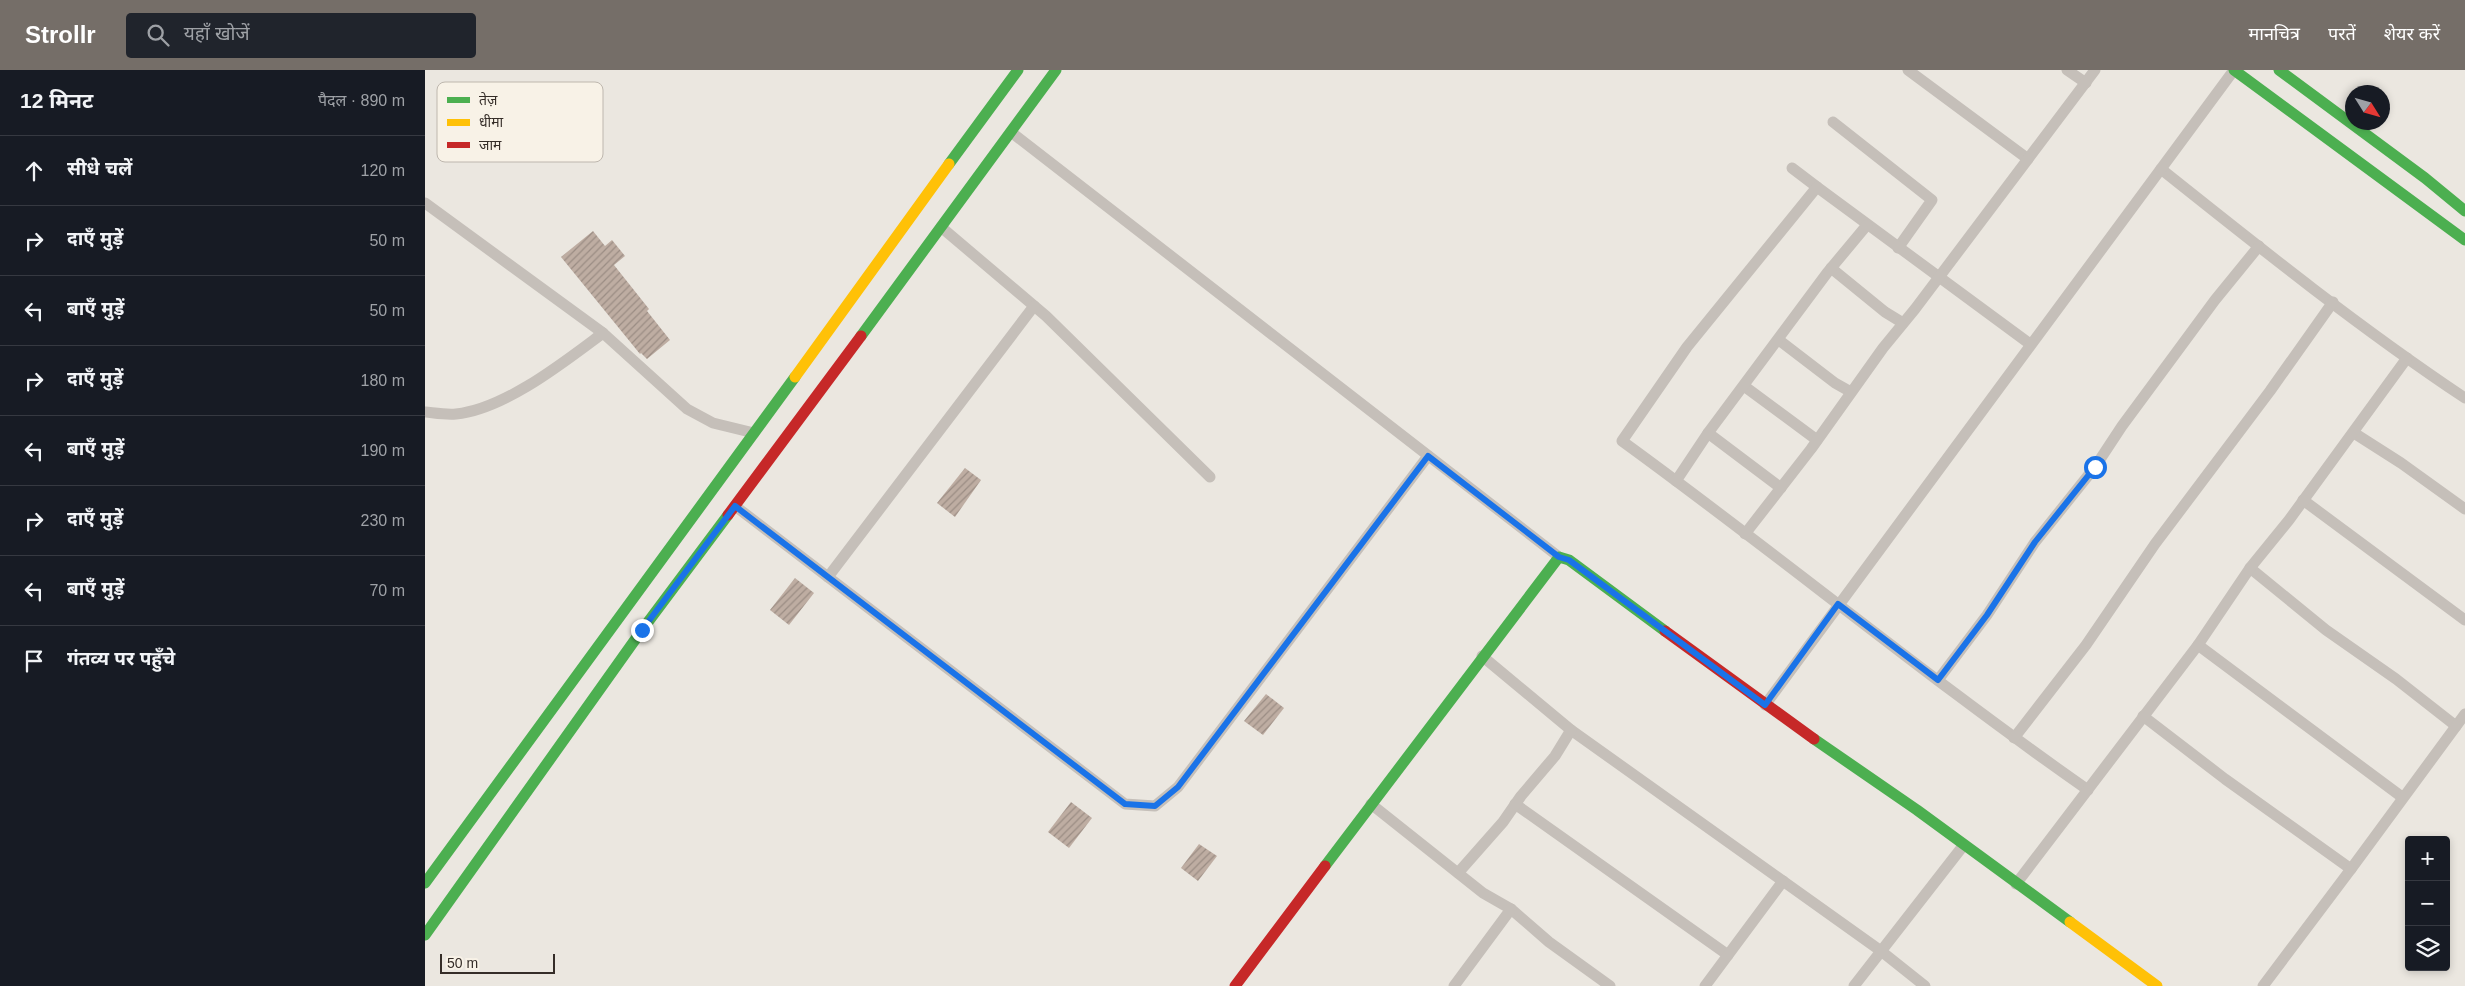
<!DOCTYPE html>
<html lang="hi">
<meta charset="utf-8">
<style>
body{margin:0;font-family:Helvetica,"Noto Sans Devanagari",sans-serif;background:#20242c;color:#f1f3f6}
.controls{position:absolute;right:15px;bottom:15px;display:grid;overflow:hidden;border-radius:5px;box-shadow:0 2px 8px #0003}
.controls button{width:45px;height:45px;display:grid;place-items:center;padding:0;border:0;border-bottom:1px solid #363941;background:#171b24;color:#f1f3f6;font:25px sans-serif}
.compass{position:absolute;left:1920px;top:15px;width:45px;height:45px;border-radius:50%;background:#171b24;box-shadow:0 2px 8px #0003;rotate:127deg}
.scale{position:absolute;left:15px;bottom:12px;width:115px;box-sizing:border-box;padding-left:5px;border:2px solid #352d28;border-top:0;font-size:14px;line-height:18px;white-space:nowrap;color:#352d28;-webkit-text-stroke:4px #f8f2e7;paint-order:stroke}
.stop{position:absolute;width:15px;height:15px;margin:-11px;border:4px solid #1a73e8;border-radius:50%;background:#fff}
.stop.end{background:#1a73e8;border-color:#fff;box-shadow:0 1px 5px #0008}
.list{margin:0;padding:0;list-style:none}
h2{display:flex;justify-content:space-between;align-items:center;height:65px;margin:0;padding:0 20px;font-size:21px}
h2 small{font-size:16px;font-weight:400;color:#9ea1a6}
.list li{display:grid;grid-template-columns:32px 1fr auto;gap:15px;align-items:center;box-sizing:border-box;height:70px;padding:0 20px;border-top:1px solid #363941}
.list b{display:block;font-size:19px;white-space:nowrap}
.list em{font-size:16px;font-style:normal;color:#9ea1a6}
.icon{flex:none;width:28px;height:28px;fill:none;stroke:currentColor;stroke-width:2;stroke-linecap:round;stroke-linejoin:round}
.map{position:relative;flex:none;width:2040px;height:916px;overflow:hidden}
header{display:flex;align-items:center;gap:30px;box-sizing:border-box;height:70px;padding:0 25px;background:#756e68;color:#fff}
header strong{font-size:24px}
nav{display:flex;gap:28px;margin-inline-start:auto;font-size:18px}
.search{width:350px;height:45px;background:#20242c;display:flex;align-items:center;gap:12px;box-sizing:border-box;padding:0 18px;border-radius:5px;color:#9ea1a6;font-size:19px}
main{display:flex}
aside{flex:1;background:#171b24}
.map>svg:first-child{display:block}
.building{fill:url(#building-hatch)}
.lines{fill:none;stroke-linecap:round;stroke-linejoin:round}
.street{stroke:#c5bfb9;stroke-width:11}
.fast{stroke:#4caf50;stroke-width:11}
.slow{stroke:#ffc107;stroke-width:11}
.jam{stroke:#c62828;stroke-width:11}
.route{stroke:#1a73e8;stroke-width:6}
.key{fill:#f8f2e7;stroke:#beb7ae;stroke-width:1}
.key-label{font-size:14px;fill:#352d28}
</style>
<header>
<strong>Strollr</strong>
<div class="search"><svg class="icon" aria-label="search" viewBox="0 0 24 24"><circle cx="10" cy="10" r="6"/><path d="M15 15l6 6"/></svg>यहाँ खोजें</div>
<nav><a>मानचित्र</a><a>परतें</a><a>शेयर करें</a></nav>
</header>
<main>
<aside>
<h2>12 मिनट<small>पैदल · 890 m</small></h2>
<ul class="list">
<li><svg class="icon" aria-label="ahead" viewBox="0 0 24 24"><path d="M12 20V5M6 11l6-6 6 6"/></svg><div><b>सीधे चलें</b></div><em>120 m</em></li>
<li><svg class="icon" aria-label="right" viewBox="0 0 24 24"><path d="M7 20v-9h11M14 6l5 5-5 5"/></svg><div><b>दाएँ मुड़ें</b></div><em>50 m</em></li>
<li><svg class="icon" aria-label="left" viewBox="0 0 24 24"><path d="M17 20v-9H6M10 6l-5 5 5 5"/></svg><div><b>बाएँ मुड़ें</b></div><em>50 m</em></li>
<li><svg class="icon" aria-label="right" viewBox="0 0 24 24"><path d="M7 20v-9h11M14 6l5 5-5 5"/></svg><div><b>दाएँ मुड़ें</b></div><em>180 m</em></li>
<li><svg class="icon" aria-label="left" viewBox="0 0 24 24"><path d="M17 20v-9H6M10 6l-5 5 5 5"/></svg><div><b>बाएँ मुड़ें</b></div><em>190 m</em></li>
<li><svg class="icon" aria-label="right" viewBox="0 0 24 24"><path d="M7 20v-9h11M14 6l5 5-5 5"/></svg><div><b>दाएँ मुड़ें</b></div><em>230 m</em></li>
<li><svg class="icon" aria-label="left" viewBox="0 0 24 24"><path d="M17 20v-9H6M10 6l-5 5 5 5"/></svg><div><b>बाएँ मुड़ें</b></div><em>70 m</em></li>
<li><svg class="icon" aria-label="arrive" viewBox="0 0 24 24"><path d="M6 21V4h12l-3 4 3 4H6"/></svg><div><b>गंतव्य पर पहुँचे</b></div></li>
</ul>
</aside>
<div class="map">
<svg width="2040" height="916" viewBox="0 0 2040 916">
<defs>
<pattern id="building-hatch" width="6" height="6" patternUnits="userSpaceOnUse" patternTransform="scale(1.25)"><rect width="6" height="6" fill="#beada2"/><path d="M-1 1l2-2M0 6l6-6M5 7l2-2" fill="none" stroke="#9b8d84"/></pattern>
</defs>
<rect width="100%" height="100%" fill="#ebe7e0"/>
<g class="building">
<path d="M168 161 180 176 187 170 200 186 189 195 224 239 222 241 245 270 222 289 216 283 215 284 136 187Z"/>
<path d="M540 398 556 410 530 447 512 433Z"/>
<path d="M370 508 389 523 364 555 345 540Z"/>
<path d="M841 624 859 638 838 665 819 651Z"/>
<path d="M646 732 667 748 644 778 623 762Z"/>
<path d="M774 774 792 786 773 811 756 798Z"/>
</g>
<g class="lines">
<g class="street">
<path d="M1483 0 1603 89"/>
<path d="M1642 0 1661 13"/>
<path d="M1408 52 1507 130 1473 178"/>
<path d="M586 62 1134 487"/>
<path d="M1367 98 1392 117"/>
<path d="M1736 99C1835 178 1935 258 2040 328"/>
<path d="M0 133 178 263"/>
<path d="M516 157 621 246 785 407"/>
<path d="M1406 198 1460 242 1478 253"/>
<path d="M1354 270 1410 313 1426 322"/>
<path d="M1605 274 1392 117 1262 277 1197 371C1354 485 1504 609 1663 720"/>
<path d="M1319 316 1392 370"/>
<path d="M0 342C10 343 21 345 31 344 80 339 139 292 178 263L262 339 288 353 329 363"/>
<path d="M1283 363 1356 418"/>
<path d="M1929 363 1976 393 2040 439"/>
<path d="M1251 411 1283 363 1402 203 1442 155"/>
<path d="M1878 430 2040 550"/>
<path d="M310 436 700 734 730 736 753 717 1003 386"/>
<path d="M1320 464 1386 379 1458 278 1490 239 1670 0"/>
<path d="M1825 498 1901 560 1971 609 2031 656"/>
<path d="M403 507 609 236"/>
<path d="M1773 575 1977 727"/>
<path d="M1057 586 1146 660 1456 881 1500 916"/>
<path d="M1513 610 1562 545 1610 472 1670 397 1697 356 1790 230 1834 176"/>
<path d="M1340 635 1809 0"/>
<path d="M1718 646 1800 709 1926 799 2040 644"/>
<path d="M1589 668 1661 575 1730 474 1845 321 1908 232"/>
<path d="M946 734 1058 823 1086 839 1124 872 1185 916"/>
<path d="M1090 734 1303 885"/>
<path d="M1033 803 1078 752 1096 726 1130 686 1146 660"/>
<path d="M1591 814 1773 575 1825 498 1864 450 1982 288"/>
<path d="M1029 916 1086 839"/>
<path d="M1280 916 1358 811"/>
<path d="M1429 916 1538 776"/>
<path d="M1838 916 1926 799"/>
</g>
<g class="fast">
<path d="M1809 0 2040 170"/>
<path d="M1854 0 2000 108 2040 141"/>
<path d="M524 94 593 0"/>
<path d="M436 266 631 0"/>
<path d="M1389 669 1492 740 1645 852"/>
<path d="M900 796 1134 487 1144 490 1240 561"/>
<path d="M0 813 370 307"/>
<path d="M0 865 217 560 303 445"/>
</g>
<g class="slow">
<path d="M370 307 524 94"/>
<path d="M1645 852 1732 916"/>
</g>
<g class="jam">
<path d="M303 445 436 266"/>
<path d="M1240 561 1389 669"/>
<path d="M810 916 900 796"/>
</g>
</g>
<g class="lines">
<path class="route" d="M217 560 310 436 700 734 730 736 753 717 1003 386 1134 487 1144 490 1340 635 1413 534 1513 610 1562 545 1610 472 1670 397"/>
</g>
<rect x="12" y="12" width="166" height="80" rx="8" class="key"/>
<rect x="22" y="27" width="23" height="6" fill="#4caf50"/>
<rect x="22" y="49" width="23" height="7" fill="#ffc107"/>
<rect x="22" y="72" width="23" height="6" fill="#c62828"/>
<g class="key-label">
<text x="54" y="35">तेज़</text>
<text x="54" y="57">धीमा</text>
<text x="54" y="80">जाम</text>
</g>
</svg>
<div class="controls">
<button>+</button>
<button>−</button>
<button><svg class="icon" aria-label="layers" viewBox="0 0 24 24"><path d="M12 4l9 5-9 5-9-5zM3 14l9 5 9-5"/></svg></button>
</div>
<svg class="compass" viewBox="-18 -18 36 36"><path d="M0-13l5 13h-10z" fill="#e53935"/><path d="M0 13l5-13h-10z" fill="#9ea1a6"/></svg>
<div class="scale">50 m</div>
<div class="stop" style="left:1670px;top:397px"></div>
<div class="stop end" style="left:217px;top:560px"></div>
</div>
</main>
